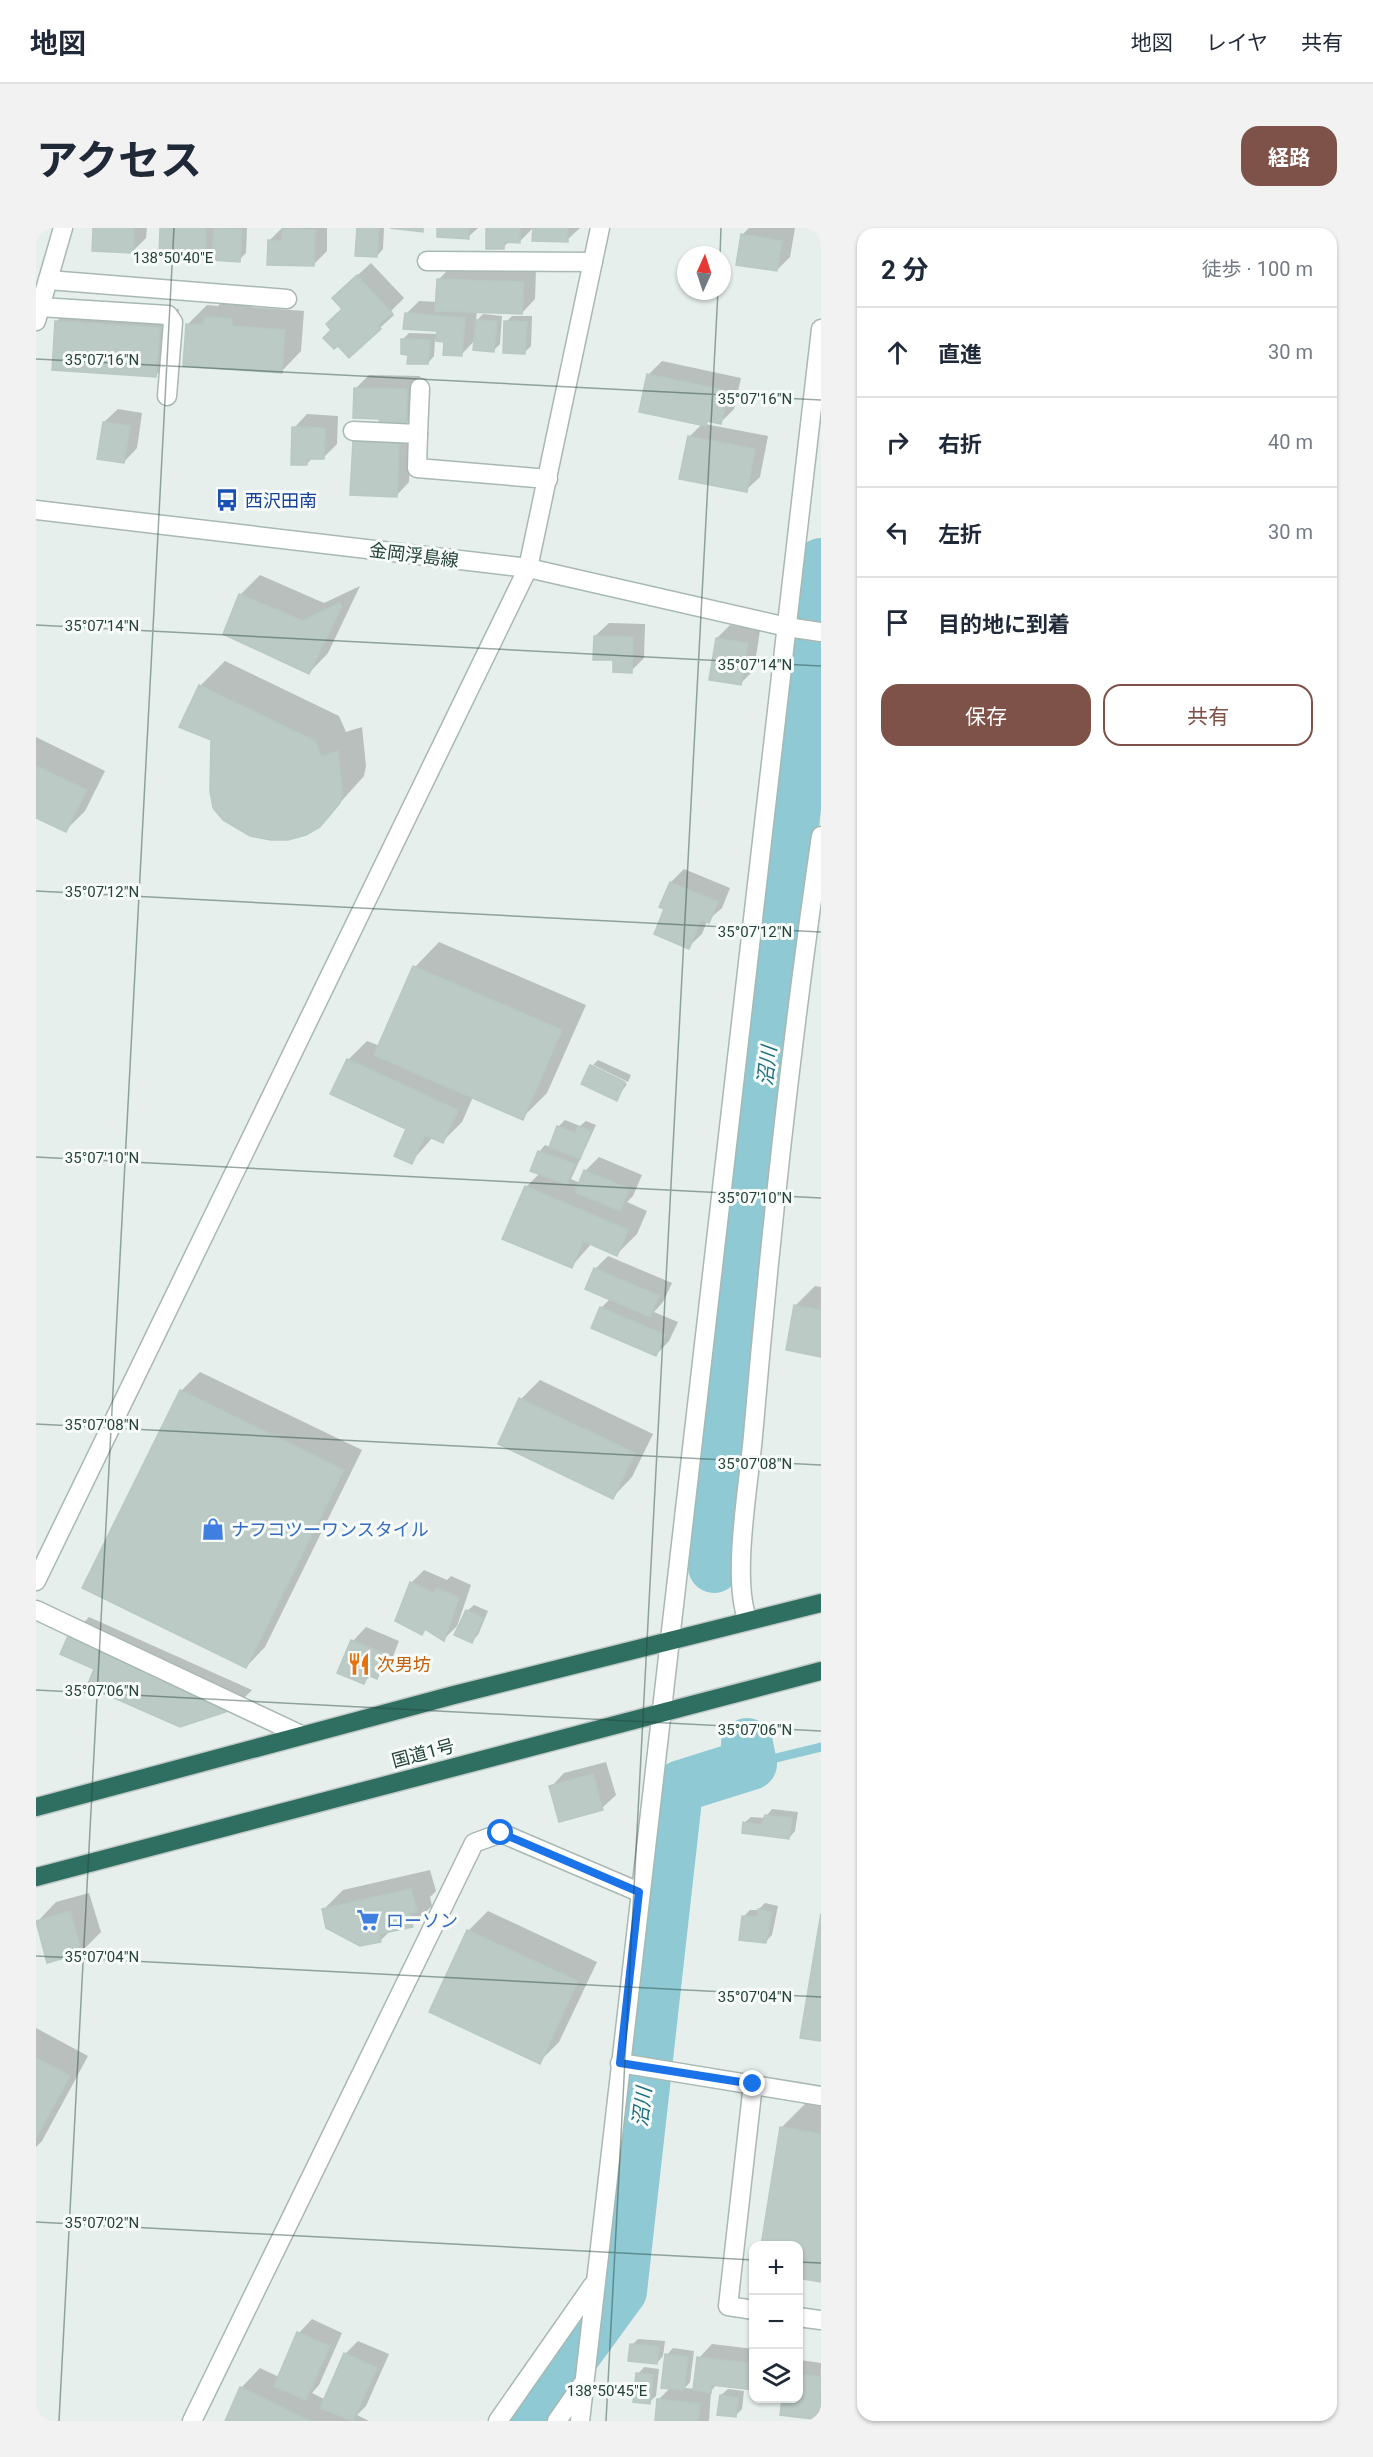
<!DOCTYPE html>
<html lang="ja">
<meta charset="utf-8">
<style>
body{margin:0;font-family:Roboto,"Noto Sans JP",sans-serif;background:#f2f2f3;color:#1f2937}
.controls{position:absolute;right:18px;bottom:18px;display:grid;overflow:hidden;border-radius:12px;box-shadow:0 2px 4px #0004}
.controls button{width:54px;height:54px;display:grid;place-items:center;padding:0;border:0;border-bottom:2px solid #e0e1e3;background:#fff;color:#1f2937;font:30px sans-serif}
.compass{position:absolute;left:641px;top:18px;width:54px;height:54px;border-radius:50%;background:#fff;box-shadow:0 2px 4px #0004;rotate:3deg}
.stop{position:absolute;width:18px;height:18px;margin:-14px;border:4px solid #1a73e8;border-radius:50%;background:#fff}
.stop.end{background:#1a73e8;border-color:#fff;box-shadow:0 2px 6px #0008}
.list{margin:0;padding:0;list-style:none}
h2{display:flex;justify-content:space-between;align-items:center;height:78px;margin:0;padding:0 24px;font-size:26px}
h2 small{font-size:20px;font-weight:400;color:#747a83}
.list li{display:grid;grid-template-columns:39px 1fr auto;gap:18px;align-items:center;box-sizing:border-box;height:90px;padding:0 24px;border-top:2px solid #e0e1e3}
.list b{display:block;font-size:22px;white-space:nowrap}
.list em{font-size:20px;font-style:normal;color:#747a83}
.actions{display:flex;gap:12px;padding:18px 24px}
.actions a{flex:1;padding:14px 0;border:2px solid #7f5249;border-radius:18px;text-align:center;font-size:21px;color:#7f5249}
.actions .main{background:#7f5249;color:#fff}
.icon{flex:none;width:33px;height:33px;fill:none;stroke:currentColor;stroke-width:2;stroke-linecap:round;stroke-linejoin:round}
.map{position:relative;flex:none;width:785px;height:2193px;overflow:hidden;border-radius:18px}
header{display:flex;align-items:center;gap:36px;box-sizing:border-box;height:84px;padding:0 30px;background:#fff;border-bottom:2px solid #e0e1e3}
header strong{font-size:28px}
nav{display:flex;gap:33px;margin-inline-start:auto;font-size:21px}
.intro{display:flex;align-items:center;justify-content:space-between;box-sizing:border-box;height:144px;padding:0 36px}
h1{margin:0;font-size:42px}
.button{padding:15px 27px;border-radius:18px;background:#7f5249;color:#fff;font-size:21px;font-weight:700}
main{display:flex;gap:36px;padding:0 36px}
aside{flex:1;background:#fff;border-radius:18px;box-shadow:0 2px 4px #0004}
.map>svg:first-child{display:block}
.shadow{fill:#0003}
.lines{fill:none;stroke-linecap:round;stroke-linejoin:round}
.stream{stroke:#8ec9d4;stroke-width:9}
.river{stroke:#8ec9d4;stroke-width:52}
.building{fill:#bbcac4;stroke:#b8c9c2;stroke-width:1.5}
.minor-casing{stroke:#a8b8b2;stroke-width:21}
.highway-casing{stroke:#c2cac8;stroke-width:21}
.minor{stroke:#fff;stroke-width:18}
.highway{stroke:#2f6f62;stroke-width:18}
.route{stroke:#1a73e8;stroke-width:8}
.ticks{fill:none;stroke:#24423a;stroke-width:1.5;stroke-opacity:0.45}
.labels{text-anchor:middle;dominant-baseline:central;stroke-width:6;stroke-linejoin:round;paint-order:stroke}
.transit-label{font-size:18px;fill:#164399;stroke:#f7fbf9;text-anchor:start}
.street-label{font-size:18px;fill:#24423a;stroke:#f7fbf9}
.shop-label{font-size:18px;fill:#366cbe;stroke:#f7fbf9;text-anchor:start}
.food-label{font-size:18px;fill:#c56008;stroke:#f7fbf9;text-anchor:start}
.water-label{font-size:20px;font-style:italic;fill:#1c6f80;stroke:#f7fbf9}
.ticks-label{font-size:15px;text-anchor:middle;fill:#24423a;stroke:#f7fbf9;stroke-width:6;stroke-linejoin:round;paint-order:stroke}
</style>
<header>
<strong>地図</strong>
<nav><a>地図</a><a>レイヤ</a><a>共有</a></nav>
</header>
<div class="intro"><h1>アクセス</h1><a class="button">経路</a></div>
<main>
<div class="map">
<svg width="785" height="2193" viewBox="0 0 785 2193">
<rect width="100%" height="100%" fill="#e6efeb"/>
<g class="shadow">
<path d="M0 0H9L0 9Z"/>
<path d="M59 0H111L110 10 97 23Z"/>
<path d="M126 0H211L210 25 203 32 178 19 168 29Z"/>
<path d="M246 0H291V23L277 37 233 13Z"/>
<path d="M322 0H348L347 21 341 28Z"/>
<path d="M403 0H442L432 9Z"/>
<path d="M452 0H497L484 13H474L467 19Z"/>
<path d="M498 0H544L531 12Z"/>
<path d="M713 0H759L754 29 741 42 707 6Z"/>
<path d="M335 35 368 70 355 83 358 87 313 128 297 102 308 80 312 56Z"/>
<path d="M416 38 500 41 499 71 486 85 441 83 440 93 447 86 466 88 464 116 458 122 439 112 425 127 410 112 399 111 398 128 392 135 373 125 367 111 373 105 402 106V101L370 86 383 73 401 74 402 52Z"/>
<path d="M189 70 215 72V79L268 83 265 123 246 143 151 97 171 77 182 78Z"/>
<path d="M40 74 143 81 139 128 119 148 20 94Z"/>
<path d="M476 88H496L495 118 488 125 470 94Z"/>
<path d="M626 133 705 150 698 181 685 194 674 192 669 196 732 208 724 249 710 262 653 209 666 196 612 147Z"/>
<path d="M333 147 384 148 383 182 370 196 345 189 320 160Z"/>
<path d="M82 181 106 185 101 220 88 234 68 194Z"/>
<path d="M271 186 302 188 301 216 287 230 277 229 271 236 258 200Z"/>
<path d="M332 201 376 203 373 254 360 268 318 214Z"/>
<path d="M224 347 288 375 324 358 292 425 273 445 204 367Z"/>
<path d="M573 395 609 396 608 430 595 443 559 408Z"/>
<path d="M694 397 724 402 718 442 705 455 681 410Z"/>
<path d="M189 433 303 488 310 504 326 499 330 538 328 548 283 598 164 458Z"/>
<path d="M0 509 69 543 49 583 30 602 0 588Z"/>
<path d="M648 641 694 660 686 680 671 693 666 706 652 719 630 680 635 654Z"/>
<path d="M403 714 550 777 511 865 486 890 437 869 426 894 406 914 397 909 375 934 372 900 312 832 331 813 344 818 379 739Z"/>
<path d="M562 832 595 847 592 854 557 837Z"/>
<path d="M556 838 591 856 580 871 547 855Z"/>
<path d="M529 892 544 898 550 893 560 897 535 951 544 955 549 943 563 929 606 947 597 968 591 974 611 983 601 1006 581 1026 556 1015 535 1039 490 959 504 945 503 924 509 917 514 919 522 899Z"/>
<path d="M572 1028 636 1055 627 1074 618 1084 642 1094 633 1113 620 1127 565 1080 575 1070 559 1041Z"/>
<path d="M779 1058 785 1059V1127L752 1121 760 1077Z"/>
<path d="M164 1144 326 1222 229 1419 210 1439 145 1163Z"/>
<path d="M504 1152 617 1206 596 1249 577 1269 485 1171Z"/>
<path d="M388 1342 411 1352 415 1348 435 1357 421 1398 408 1411 390 1400 385 1405 375 1355Z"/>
<path d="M438 1377 452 1383 442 1407 435 1413 431 1383Z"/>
<path d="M53 1389 216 1462 198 1480 60 1441 34 1409Z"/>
<path d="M330 1399 363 1413 354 1436 340 1449 335 1447 328 1454 317 1413Z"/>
<path d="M570 1534 580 1567 566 1580 515 1559 528 1545Z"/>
<path d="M736 1581 762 1584 759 1603 753 1610 708 1595 715 1589 729 1590Z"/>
<path d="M394 1642 400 1663 394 1669 396 1678 376 1697 355 1702 344 1713 288 1681 307 1662Z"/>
<path d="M53 1665 65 1704 45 1724 1 1694 20 1674Z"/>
<path d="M729 1675 742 1678 736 1707 730 1713 708 1688 714 1682H722Z"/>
<path d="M452 1683 561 1734 523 1814 503 1834 432 1703Z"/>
<path d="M0 1800 52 1828 6 1913 0 1919Z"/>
<path d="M770 1875 785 1877V2052L762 2018 745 1900Z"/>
<path d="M276 2091 306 2105 283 2157 276 2165 290 2172 309 2126 322 2113 353 2126 330 2178 321 2187 333 2193H190L205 2160 224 2140 243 2149 263 2105Z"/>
<path d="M602 2111 629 2113 627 2128 621 2135 596 2117Z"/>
<path d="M676 2116 718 2121V2161L681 2156 675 2163 673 2193H620L623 2171 635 2159 631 2127 637 2120 658 2123 654 2154 649 2160 659 2161 663 2130Z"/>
<path d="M764 2132 785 2135 784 2191 762 2170Z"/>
<path d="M608 2139 623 2141 620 2168 613 2174 602 2146Z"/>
<path d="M692 2161 708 2163 706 2181 699 2188 685 2167Z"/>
</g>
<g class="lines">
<path class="stream" d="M715 1536 785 1519"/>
<g class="river">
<path d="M678 1339 785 336"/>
<path d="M490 2193 585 2063 640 1571 645 1558 715 1536 711 1516"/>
</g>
</g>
<g class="building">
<path d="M57 0H98L97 25 56 23Z"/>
<path d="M124 0H170L169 31 123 29Z"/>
<path d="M178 0 206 2 204 34 176 32Z"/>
<path d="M321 0H343L341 29 319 28Z"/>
<path d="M354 0H387V4Z"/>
<path d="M401 0H433V11L401 9Z"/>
<path d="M450 0H484V15L468 14V21H450Z"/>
<path d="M497 0H532V14L496 13Z"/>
<path d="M246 1 279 2 278 38 231 37 232 12 246 13Z"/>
<path d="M705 6 746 13 741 43 700 37Z"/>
<path d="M321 47 356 85 342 97 345 101 313 130 302 118 298 121 287 110 295 102 290 96 306 81 296 70Z"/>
<path d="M401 51 488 54 486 86 399 83Z"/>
<path d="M369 85 429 90 426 128 407 127 408 114 400 113 401 103 367 101Z"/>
<path d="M168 89 196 91V98L249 102 246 145 147 138 150 96 168 97Z"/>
<path d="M440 92 461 93 458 124 437 122Z"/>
<path d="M19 93 124 100 120 149 16 142Z"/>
<path d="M468 93 491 94 489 126 467 125Z"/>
<path d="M365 111 394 112 392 136H371L372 127 365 126Z"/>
<path d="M611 146 693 163 685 196 671 193 670 198 603 184Z"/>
<path d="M318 160 371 161 370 197 344 196 343 191 317 190Z"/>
<path d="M67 194 94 198 88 235 61 231Z"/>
<path d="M256 199 289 200 288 231H271V237H255Z"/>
<path d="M652 208 719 221 711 264 643 251Z"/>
<path d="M317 213 363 216 361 269 314 267Z"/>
<path d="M203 366 267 393 303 375 306 378 273 446 187 406Z"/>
<path d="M558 408 597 409 596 445 577 444V432H557Z"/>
<path d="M680 410 712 415 705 457 673 452Z"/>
<path d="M163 457 279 513 285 528 302 523 306 564 304 575 284 599 270 607 252 612H235L214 608 187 592 177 580 174 563 175 512 143 499Z"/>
<path d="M0 538 51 562 30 604 0 590Z"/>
<path d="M634 654 682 674 673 695 665 692 653 721 618 706 628 681 623 679Z"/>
<path d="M377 738 526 802 487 892 338 827Z"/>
<path d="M311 831 422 882 407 915 389 907 376 936 358 928 370 901 294 866Z"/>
<path d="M554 837 589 854 581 873 545 856Z"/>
<path d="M521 898 539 905 542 898 555 903 544 931 513 919Z"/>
<path d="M502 923 539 936 531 956 494 943Z"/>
<path d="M548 942 593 961 584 983 539 964Z"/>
<path d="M489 958 592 1002 581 1028 547 1013 536 1040 466 1011Z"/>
<path d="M558 1040 623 1068 614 1089 549 1061Z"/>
<path d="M758 1077 785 1082V1129L750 1122Z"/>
<path d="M564 1079 629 1107 620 1128 555 1100Z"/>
<path d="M144 1162 308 1242 210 1440 46 1360Z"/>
<path d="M483 1170 599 1225 577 1271 462 1216Z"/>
<path d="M374 1354 397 1365 401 1360 423 1370 408 1413 389 1401 386 1407 359 1393Z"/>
<path d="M430 1382 447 1390 436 1415 418 1407Z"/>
<path d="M32 1408 199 1481 144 1499 51 1458 58 1441 24 1426Z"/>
<path d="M315 1412 351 1427 341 1451 332 1447 328 1456 301 1445Z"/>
<path d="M557 1546 567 1582 523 1594 513 1558Z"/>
<path d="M729 1587 756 1590 753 1611 706 1605 707 1594 725 1597Z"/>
<path d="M375 1661 381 1684 374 1685 377 1699 343 1706 345 1714 324 1718 290 1700 286 1681Z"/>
<path d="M722 1681 736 1684 730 1715 703 1712 706 1688 721 1689Z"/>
<path d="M34 1683 46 1725 11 1735 0 1693Z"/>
<path d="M785 1685V1813L764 1810Z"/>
<path d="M431 1702 542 1753 504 1836 393 1784Z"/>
<path d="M0 1830 34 1848 0 1910Z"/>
<path d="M744 1899 785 1906V2054L762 2050V2018H725Z"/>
<path d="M261 2104 294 2118 270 2172 238 2158Z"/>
<path d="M594 2116 623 2119 621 2136 592 2133Z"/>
<path d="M308 2125 341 2140 317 2193 284 2180Z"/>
<path d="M629 2126 652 2129 648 2162 625 2160Z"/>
<path d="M661 2129 718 2136V2162L675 2157V2165L657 2162Z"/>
<path d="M600 2145 617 2147 614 2176 597 2174Z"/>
<path d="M762 2146 785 2149 784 2192 744 2187 746 2170H762Z"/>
<path d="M204 2159 274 2193H189Z"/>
<path d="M684 2167 702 2170 700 2189 681 2187Z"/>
<path d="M621 2171 664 2176 662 2193H619Z"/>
</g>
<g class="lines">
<g class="minor-casing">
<g id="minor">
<path d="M391 33 557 34"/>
<path d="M12 52 251 71"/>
<path d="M4 79 132 87 137 94 131 168"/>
<path d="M0 93 27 0"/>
<path d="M317 203 382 206 381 240 512 251"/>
<path d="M382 206 384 160"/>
<path d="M0 282 492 340 751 399 785 404"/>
<path d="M0 1353 492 340 564 0"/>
<path d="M0 1382 265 1507"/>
<path d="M712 1393C695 1352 713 1255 717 1208 734 1008 756 807 785 608"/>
<path d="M584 1835 785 1868"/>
<path d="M717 1856 692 2078 718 2082"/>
<path d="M762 2089 785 2092"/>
<path d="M156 2193 438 1615 465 1605 603 1664"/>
<path d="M462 2193 557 2057"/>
<path d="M521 2193 546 2157"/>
<path d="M544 2193 785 101"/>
</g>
</g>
<g class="highway-casing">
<g id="highway">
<path d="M0 1579 418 1467 785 1375"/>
<path d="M0 1649 785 1443"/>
</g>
</g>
<use href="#minor" class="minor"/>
<use href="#highway" class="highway"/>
</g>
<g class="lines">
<path class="route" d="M465 1605 603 1664 584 1835 717 1856"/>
</g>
<path class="ticks" d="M684 27 685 0M0 131 785 172M0 397 785 438M0 663 785 704M0 929 785 970M0 1196 785 1237M0 1462 785 1503M0 1728 785 1769M0 1994 718 2032M762 2034 785 2035M23 2193 138 0M570 2193 682 63"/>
<defs>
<g id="bus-bare" transform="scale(1.8)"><path d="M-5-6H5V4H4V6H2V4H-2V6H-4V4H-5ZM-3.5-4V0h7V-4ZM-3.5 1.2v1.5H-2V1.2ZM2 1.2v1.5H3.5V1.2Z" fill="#1a4fb4" stroke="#f7fbf9" stroke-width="2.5" paint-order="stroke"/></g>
<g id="shop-bare" transform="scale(1.8)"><path d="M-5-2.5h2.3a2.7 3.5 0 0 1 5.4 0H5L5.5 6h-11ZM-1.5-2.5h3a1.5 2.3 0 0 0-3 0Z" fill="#3f7fe0" stroke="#f7fbf9" stroke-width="2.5" paint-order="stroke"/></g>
<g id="restaurant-bare" transform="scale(1.8)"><path d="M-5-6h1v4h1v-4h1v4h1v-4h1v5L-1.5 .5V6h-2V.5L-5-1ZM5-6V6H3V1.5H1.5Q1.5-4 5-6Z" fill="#e8710a" stroke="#f7fbf9" stroke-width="2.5" paint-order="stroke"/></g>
<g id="supermarket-bare" transform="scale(1.8)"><path d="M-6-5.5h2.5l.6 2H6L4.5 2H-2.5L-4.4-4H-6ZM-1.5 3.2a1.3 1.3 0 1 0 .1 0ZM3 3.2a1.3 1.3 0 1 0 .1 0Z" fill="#3f7fe0" stroke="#f7fbf9" stroke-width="2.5" paint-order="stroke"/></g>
</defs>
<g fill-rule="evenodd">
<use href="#bus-bare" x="191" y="272"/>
<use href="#shop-bare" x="177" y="1301"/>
<use href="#restaurant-bare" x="323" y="1436"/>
<use href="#supermarket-bare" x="332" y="1692"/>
</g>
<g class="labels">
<g class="transit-label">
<text x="209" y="272">西沢田南</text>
</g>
<g class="street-label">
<text transform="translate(378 327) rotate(7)">金岡浮島線</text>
<text transform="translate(387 1525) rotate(-15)">国道1号</text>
</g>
<g class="shop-label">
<text x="195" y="1301">ナフコツーワンスタイル</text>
<text x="350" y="1692">ローソン</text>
</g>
<g class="food-label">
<text x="341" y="1436">次男坊</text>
</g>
<g class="water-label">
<text transform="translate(731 838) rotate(-84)">沼川</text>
<text transform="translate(606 1879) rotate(-84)">沼川</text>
</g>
</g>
<g class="ticks-label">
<text x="137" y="35">138°50'40"E</text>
<text x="66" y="137">35°07'16"N</text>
<text x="719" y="176">35°07'16"N</text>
<text x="66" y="403">35°07'14"N</text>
<text x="719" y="442">35°07'14"N</text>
<text x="66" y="669">35°07'12"N</text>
<text x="719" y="709">35°07'12"N</text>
<text x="66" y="935">35°07'10"N</text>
<text x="719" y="975">35°07'10"N</text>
<text x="66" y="1202">35°07'08"N</text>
<text x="719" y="1241">35°07'08"N</text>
<text x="66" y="1468">35°07'06"N</text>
<text x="719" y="1507">35°07'06"N</text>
<text x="66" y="1734">35°07'04"N</text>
<text x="719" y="1774">35°07'04"N</text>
<text x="66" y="2000">35°07'02"N</text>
<text x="571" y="2168">138°50'45"E</text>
</g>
</svg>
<div class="controls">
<button>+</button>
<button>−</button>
<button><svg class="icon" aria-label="layers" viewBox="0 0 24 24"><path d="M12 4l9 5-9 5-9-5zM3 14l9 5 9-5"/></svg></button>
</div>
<svg class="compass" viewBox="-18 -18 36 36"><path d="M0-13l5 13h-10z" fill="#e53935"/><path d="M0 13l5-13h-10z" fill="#747a83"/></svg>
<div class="stop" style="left:465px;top:1605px"></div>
<div class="stop end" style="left:717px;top:1856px"></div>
</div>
<aside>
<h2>2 分<small>徒歩 · 100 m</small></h2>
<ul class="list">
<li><svg class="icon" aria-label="ahead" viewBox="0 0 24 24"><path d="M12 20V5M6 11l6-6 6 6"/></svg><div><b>直進</b></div><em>30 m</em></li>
<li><svg class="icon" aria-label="right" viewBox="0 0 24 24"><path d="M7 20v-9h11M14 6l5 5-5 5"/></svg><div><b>右折</b></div><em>40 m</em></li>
<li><svg class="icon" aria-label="left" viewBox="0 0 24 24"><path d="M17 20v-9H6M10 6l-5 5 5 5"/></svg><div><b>左折</b></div><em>30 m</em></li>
<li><svg class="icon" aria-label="arrive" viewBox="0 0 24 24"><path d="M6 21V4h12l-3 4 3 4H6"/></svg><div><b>目的地に到着</b></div></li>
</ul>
<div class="actions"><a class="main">保存</a><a>共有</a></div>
</aside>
</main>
